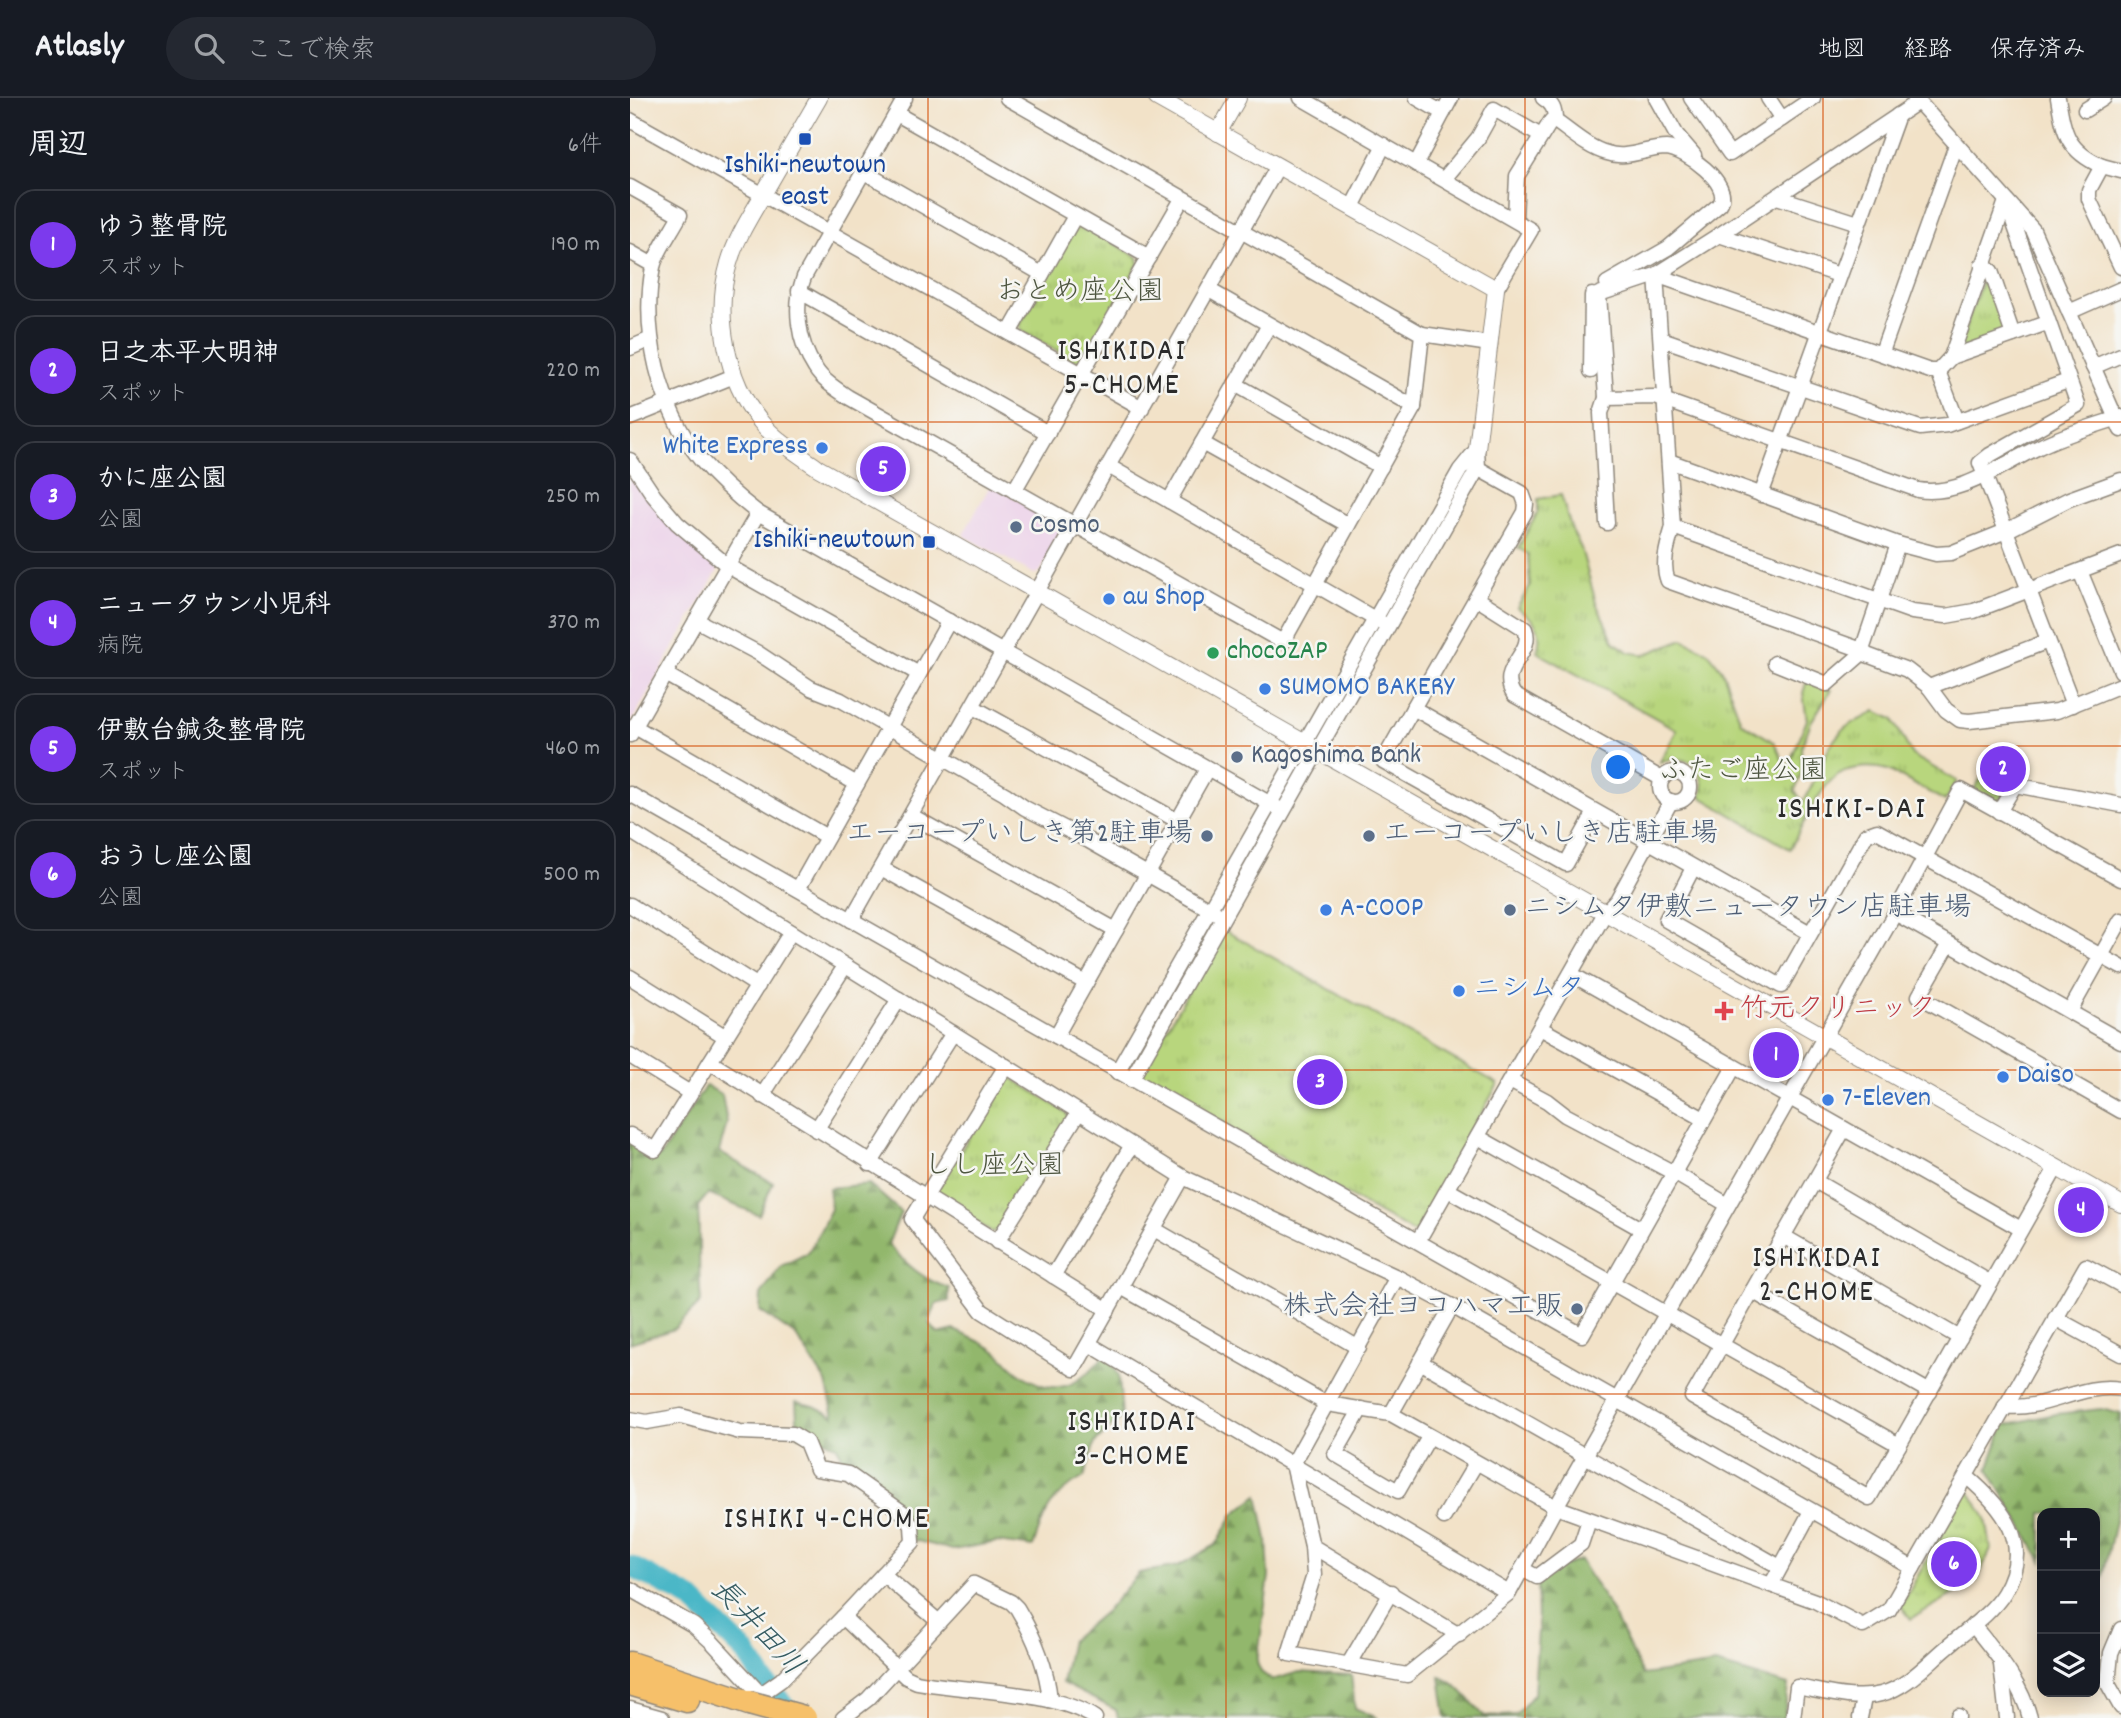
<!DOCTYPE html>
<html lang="ja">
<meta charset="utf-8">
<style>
body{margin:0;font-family:Dekko,"Klee One",sans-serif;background:#242831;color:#f1f3f6}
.controls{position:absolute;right:21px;bottom:21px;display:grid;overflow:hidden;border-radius:14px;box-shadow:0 4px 18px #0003}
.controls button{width:63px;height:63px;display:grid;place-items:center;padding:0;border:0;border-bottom:2px solid #363941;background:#171b24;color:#f1f3f6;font:35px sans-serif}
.you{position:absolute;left:989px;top:670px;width:24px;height:24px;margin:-18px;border:5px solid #fff;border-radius:50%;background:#1a73e8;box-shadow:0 0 0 10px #1a73e833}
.badge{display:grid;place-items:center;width:46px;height:46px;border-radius:50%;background:#7c3aed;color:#fff;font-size:23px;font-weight:700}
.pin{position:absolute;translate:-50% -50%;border:4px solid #fff;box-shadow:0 2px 7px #0006}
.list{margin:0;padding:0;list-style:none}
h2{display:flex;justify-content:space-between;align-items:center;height:91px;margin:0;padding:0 28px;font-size:30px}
h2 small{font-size:23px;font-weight:400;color:#9ea1a6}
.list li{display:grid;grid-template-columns:46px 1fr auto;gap:21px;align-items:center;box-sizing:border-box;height:112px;margin:0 14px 14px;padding:0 14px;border:2px solid #363941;border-radius:21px}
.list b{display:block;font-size:26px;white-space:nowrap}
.list p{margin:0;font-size:23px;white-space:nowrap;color:#9ea1a6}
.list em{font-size:23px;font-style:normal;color:#9ea1a6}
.icon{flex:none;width:38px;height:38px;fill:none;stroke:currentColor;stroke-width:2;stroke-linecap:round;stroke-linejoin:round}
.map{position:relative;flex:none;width:1491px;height:1620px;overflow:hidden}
header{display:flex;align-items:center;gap:42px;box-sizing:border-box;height:98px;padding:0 35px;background:#171b24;border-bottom:2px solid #363941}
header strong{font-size:33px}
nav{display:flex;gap:38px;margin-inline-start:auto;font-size:24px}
.search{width:490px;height:63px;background:#242831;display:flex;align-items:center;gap:18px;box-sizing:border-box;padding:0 24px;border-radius:38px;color:#9ea1a6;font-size:26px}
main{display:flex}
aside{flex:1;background:#171b24}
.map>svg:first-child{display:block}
.built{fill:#ecd1e9}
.forest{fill:url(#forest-firs);stroke:#5e714c;stroke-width:2}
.park{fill:url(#park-tufts);stroke:#728054;stroke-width:2}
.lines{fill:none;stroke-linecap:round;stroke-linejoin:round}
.river{stroke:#4bb7c7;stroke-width:21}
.minor-casing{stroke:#8e867a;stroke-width:17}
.tertiary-casing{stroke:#8e867a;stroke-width:18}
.motorway-casing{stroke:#8e867a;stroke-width:27}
.minor{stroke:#fff;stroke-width:14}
.tertiary{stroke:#fff;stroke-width:16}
.motorway{stroke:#f6c06b;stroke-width:24}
.motorway-bridge-casing{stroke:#8e867a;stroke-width:27;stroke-linecap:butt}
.motorway-bridge{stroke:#f6c06b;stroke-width:24}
.grid{fill:none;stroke:#d5540f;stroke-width:2;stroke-opacity:0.55}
.transit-dot{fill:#1a4fb4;stroke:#f6f6f2;stroke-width:2.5}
.shop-dot{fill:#3f7fe0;stroke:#f6f6f2;stroke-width:2.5}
.service-dot{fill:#5c6f8a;stroke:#f6f6f2;stroke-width:2.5}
.leisure-dot{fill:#2e9e5b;stroke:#f6f6f2;stroke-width:2.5}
.health-dot{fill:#e0444e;stroke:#f6f6f2;stroke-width:2.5}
.labels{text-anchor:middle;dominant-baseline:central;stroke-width:5;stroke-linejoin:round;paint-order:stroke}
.transit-label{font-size:28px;fill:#164399;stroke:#f6f6f2}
.park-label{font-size:28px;fill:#4e5640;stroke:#f6f6f2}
.shop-label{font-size:28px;fill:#366cbe;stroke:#f6f6f2;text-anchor:start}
.service-label{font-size:28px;fill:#4e5e75;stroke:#f6f6f2;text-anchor:start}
.leisure-label{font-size:28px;fill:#27864d;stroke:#f6f6f2;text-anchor:start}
.health-label{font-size:28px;fill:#be3a42;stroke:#f6f6f2;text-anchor:start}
.neighbourhood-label{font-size:30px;letter-spacing:2px;fill:#2b2b2b;stroke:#f6f6f2}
.water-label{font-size:30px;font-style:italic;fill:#365c62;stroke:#f6f6f2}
.quarter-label{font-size:32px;letter-spacing:2px;fill:#2b2b2b;stroke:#f6f6f2}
</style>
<header>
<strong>Atlasly</strong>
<div class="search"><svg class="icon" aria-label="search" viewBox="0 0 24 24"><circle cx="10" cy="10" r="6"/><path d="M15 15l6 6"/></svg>ここで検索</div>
<nav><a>地図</a><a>経路</a><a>保存済み</a></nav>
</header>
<main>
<aside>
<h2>周辺<small>6件</small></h2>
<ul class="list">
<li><span class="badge">1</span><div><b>ゆう整骨院</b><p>スポット</p></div><em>190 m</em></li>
<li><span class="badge">2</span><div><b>日之本平大明神</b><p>スポット</p></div><em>220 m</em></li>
<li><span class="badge">3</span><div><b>かに座公園</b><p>公園</p></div><em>250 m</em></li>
<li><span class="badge">4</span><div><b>ニュータウン小児科</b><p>病院</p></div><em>370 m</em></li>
<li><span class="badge">5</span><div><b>伊敷台鍼灸整骨院</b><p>スポット</p></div><em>460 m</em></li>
<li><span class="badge">6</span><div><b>おうし座公園</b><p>公園</p></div><em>500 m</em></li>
</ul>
</aside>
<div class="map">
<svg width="1491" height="1620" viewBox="0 0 1491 1620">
<defs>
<pattern id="forest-firs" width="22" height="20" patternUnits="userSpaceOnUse" patternTransform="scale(1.75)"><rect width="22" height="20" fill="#92b76c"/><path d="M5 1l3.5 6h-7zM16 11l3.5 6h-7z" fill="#779559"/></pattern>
<pattern id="park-tufts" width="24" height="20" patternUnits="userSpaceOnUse" patternTransform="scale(1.75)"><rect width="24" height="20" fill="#b8d67d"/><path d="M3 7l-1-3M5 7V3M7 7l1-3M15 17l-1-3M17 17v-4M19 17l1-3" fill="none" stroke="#9eb86c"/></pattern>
</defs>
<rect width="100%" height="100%" fill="#f6f6f2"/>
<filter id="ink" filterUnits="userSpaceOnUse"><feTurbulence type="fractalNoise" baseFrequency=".0143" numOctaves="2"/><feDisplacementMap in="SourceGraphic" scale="14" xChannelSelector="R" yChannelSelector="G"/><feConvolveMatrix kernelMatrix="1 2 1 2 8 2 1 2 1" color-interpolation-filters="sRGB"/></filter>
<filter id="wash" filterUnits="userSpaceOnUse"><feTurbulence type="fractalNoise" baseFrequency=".00686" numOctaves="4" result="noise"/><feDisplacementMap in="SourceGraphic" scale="28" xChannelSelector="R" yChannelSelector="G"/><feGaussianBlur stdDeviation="1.57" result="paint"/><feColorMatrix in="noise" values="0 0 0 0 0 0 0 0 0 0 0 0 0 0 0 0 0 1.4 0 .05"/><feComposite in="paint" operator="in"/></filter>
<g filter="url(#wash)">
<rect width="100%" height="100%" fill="#f2e2c8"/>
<g class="built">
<path d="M0 372 32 416 66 451 87 465 88 472 0 626Z"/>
<path d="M361 386 434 427V432L410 474 404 476 333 437Z"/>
</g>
<g class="forest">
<path d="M76 987 92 997 97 1025 89 1054 143 1085 129 1117 78 1096 68 1108C70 1140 68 1172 71 1204L44 1231 0 1245V1041L30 1059Z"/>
<path d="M239 1086 271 1114 258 1146C276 1166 293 1182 319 1190V1203L306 1206 299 1225 308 1236 324 1232C337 1238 352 1243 364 1252 373 1258 379 1267 388 1274 426 1302 449 1289 476 1255L489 1278 492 1318 465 1345 454 1379C421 1398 414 1414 403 1449L367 1444 323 1452 271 1439 265 1410 222 1375 206 1347 188 1339 168 1337 166 1304 184 1308 204 1318 196 1284 166 1238 130 1213 131 1196 151 1168 178 1155 190 1133 201 1111 199 1090Z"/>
<path d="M1471 1311 1491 1316V1395L1473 1479 1465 1493V1415H1412V1463L1358 1371 1374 1327 1426 1316Z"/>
<path d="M628 1397 637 1441 639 1478 627 1565 631 1574 642 1582 669 1574 721 1577 725 1610 747 1620H488L486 1612 432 1585 441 1542 478 1511 509 1475 548 1468 586 1447 604 1416Z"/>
<path d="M950 1462 980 1510 1013 1577 1086 1566 1158 1587 1154 1620H816L810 1579C828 1584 842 1606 855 1619L886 1617 904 1596 908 1531 907 1478Z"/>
</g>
<g class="park">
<path d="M453 128 508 159 509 165 454 261 446 263 391 233 390 226 445 130Z"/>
<path d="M1359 179 1375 236 1333 251 1330 246 1353 180Z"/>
<path d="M931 397 942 433 951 450 966 505 984 544 999 554 1014 557 1053 541 1078 554 1092 572 1111 624 1144 644 1157 671 1177 622 1173 595 1176 585 1179 584 1201 592 1181 624 1171 650 1172 672 1165 693 1173 704C1188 681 1192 652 1213 632 1222 623 1235 621 1245 613L1263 621 1282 657 1327 683 1315 703 1258 672C1244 668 1223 668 1209 676 1190 687 1171 731 1160 751L1071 699C1076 686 1070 674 1061 664L1044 660 1030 664 1047 632 907 554C914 532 905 521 887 510L900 488 898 456 888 450 908 414V401Z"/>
<path d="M1374 667 1387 671 1370 703 1364 704 1344 692C1351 678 1359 670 1374 667Z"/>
<path d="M594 832 868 986 786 1132 783 1134 513 981 512 973Z"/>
<path d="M382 980 437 1015 438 1021 369 1132 362 1134 307 1099 306 1092 376 981Z"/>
<path d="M1337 1390 1356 1420 1361 1451 1347 1482 1281 1521 1271 1508Z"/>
</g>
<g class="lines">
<path class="river" d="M0 1468 60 1500 116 1555 134 1583 165 1620"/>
</g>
</g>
<g filter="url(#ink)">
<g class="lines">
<g class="minor-casing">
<g id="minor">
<path d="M275 0 174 179C163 208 168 244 185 270 192 282 206 291 218 299L653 544 784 309 792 236 377 0"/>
<path d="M671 0 901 132 866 191"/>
<path d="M787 0 813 15"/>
<path d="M913 0C923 6 925 12 925 23"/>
<path d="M1026 0 1046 36 1064 57"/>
<path d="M1061 0 1100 56 1183 0"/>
<path d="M1138 0 1152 21"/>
<path d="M1285 0 1403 132 1491 332"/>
<path d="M1428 0C1434 35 1437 53 1472 68"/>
<path d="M1455 12 1474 0"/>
<path d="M267 16 519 159"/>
<path d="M0 22 512 310"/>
<path d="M786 66 821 0"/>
<path d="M1491 73 1472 68 1459 92V101L1491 169"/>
<path d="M234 74 412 176"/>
<path d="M814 81 848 40 864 11 911 38"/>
<path d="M0 89 50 117C43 131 26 154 23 169 11 233 29 309 70 361 87 381 107 399 128 415L653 713"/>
<path d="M1147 99 1228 125"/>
<path d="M725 103 754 47"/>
<path d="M1376 103 1448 307 1360 357 1350 365 1443 607"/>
<path d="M885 121 887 78 921 23H925C941 34 958 50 977 55 997 62 1016 50 1036 50 1055 51 1103 86 1090 106L1038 150 977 185"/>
<path d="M1089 137 1209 177"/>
<path d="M0 154 23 167"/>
<path d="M1352 167 1361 173 1383 237"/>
<path d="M579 192 784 309"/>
<path d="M169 193 418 335"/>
<path d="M1439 214 1491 191"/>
<path d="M379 235 445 118"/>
<path d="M792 236 860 246"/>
<path d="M1032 241 1290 330 1317 327 1438 283"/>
<path d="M0 250 21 241"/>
<path d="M1252 254 1326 47"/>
<path d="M1321 259 1417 225"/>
<path d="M1463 269 1491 257"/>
<path d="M961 273 962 197"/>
<path d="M1308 273 1327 323"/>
<path d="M605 286 751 369"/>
<path d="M976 300 1025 299 1288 392C1331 399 1372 366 1409 349 1435 336 1464 328 1491 319"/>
<path d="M0 320 104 278"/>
<path d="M572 345 718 427"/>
<path d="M0 362 24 398 47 425 98 468 289 576"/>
<path d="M1039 363 1268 446 1306 456 1321 455 1376 433 1439 401 1491 382"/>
<path d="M842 367 892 395 896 406 895 414 753 663 936 766 965 714"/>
<path d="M480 369 752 525"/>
<path d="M384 393 552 101"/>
<path d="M1131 397 1268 17"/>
<path d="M539 403 639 227"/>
<path d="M977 425 971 315 976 300 969 196 1026 177 1089 137 1288 4"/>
<path d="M1043 429 1282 514 1316 518 1344 513 1491 457"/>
<path d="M1268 446 1232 552 1038 483C1031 466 1038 446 1043 429L1026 177 1300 273H1308L1321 259 1376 103"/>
<path d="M1450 473 1491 573"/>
<path d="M846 500 895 531C905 556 866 569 884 597L1032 681"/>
<path d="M66 522 128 555 181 590 211 602 375 696 395 710 459 743 586 815"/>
<path d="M1145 565 1197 586 1229 558 1232 552 1237 557 1277 572 1286 579 1299 589 1316 612 1330 622 1339 623 1427 613 1491 587"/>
<path d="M35 576 227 686"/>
<path d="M1299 589 1418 543"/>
<path d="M343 609 548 723"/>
<path d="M783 610 1180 835"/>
<path d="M5 629 197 739"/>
<path d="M0 637 128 415"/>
<circle cx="1045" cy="689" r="15"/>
<path d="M0 696 952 1237 1104 969"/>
<path d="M1369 714 1385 687 1491 707"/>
<path d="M282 718 486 832"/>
<path d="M0 733 553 1079 767 1179 822 1208 1283 1470"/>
<path d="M251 770 456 885"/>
<path d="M1063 770 1036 822 1151 888 1236 737 1247 733 1491 869"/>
<path d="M168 791 319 523"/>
<path d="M0 807 128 888"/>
<path d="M1265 815 1491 943"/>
<path d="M221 822 648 68"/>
<path d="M1319 846 1289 898 1491 1013"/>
<path d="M941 876 1391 1131"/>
<path d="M0 879 96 939"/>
<path d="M1440 913 1491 822"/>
<path d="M910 930 1074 1021"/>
<path d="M426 938 577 671"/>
<path d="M0 958 60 995"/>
<path d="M80 964 478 1212"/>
<path d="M376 968 282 1121 352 1213 444 1271 553 1079"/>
<path d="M487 974 830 372 847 351"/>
<path d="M501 982 848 370 847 351"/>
<path d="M880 983 917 1003 935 1017 1044 1075 1098 1107"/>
<path d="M132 998 215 868"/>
<path d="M1214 1031 1062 1299 1239 1400 1426 1070"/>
<path d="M186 1032 269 901"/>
<path d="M0 1037 25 1052 161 834"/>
<path d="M848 1039 1011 1131"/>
<path d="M240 1066 323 935"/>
<path d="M1185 1083 1361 1185"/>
<path d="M818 1092 1269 1347"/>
<path d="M524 1131 729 1250"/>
<path d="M1153 1138 1330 1240"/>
<path d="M788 1143 975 815 987 802 1041 703"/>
<path d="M367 1144 449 1014"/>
<path d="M423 1178 502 1047"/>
<path d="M767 1179 663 1366 682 1448 684 1477 659 1556 777 1577 879 1495 926 1409 1265 815 1331 692 1491 781"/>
<path d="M491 1189 697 1306 761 1316 926 1409 1185 1503 1233 1528 1259 1512 1456 1168 1491 1187"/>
<path d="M1122 1193 1300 1294"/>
<path d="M1425 1220 1491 1256"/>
<path d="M459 1246 879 1495"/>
<path d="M790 1264 1150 1469"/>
<path d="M1375 1308C1414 1314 1451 1284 1491 1291"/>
<path d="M731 1311 705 1356 768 1393 799 1339"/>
<path d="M761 1316 822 1208"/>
<path d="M0 1321 17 1324 51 1318 110 1334 163 1336 176 1344 187 1371 218 1376 275 1416 282 1428 283 1444 213 1519"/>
<path d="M814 1419 846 1365"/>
<path d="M682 1448 829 1537"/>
<path d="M892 1471 907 1479 951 1446 959 1422"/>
<path d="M253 1476 309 1524"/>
<path d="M1141 1487 1181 1413"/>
<path d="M0 1491 63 1527 83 1545 136 1602"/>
<path d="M1343 1527C1365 1555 1391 1584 1400 1620"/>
<path d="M1491 1531 1481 1555 1478 1586 1491 1609"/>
<path d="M1371 1566 1377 1620"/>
<path d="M718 1567 761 1494"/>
<path d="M131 1596 151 1582 213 1519 276 1579 287 1584C339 1594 422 1592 465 1620"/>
<path d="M0 1611 32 1620"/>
<path d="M213 1620 238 1601 344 1486 381 1504 387 1510C404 1538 417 1570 420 1602"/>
<path d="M1163 1620 1167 1589C1195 1594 1224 1603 1251 1596 1276 1590 1297 1566 1316 1550 1333 1535 1362 1515 1374 1495 1404 1446 1373 1409 1336 1378"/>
<path d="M1230 1620 1234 1600"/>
<path d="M1328 1620V1618"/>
</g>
</g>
<g class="tertiary-casing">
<g id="tertiary">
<path d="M189 0C171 31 153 62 135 93 122 116 106 140 99 165 84 216 96 282 130 323 145 342 168 356 188 370 622 617 1057 861 1491 1106"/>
<path d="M527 0 866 191 847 351"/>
<path d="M588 35 608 0"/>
</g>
</g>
<g class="motorway-casing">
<g id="motorway">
<path d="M0 1566 119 1605"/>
<path d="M0 1585 57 1602"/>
</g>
</g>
<use href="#minor" class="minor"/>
<use href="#tertiary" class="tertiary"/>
<use href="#motorway" class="motorway"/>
<g class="motorway-bridge-casing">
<path id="motorway-bridge" d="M119 1605 174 1620"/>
</g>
<use href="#motorway-bridge" class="motorway-bridge"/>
</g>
</g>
<path class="grid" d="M298 0V1620M596 0V1620M895 0V1620M1193 0V1620M0 324H1491M0 648H1491M0 972H1491M0 1296H1491"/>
<g class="transit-dot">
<rect x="168" y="34" width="14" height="14" rx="3.5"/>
<rect x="292" y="437" width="14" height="14" rx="3.5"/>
</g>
<g class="shop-dot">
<circle cx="192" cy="350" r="7"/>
<circle cx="479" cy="501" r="7"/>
<circle cx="635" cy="591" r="7"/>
<circle cx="696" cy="812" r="7"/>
<circle cx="829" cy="893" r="7"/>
<circle cx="1373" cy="979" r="7"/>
<circle cx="1198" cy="1002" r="7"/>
</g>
<g class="service-dot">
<circle cx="386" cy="429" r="7"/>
<circle cx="607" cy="659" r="7"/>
<circle cx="577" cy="738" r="7"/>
<circle cx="739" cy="738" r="7"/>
<circle cx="880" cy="812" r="7"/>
<circle cx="947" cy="1211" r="7"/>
</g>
<circle class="leisure-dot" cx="583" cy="555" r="7"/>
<path class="health-dot" d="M1090.5 902.5h7v7h7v7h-7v7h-7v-7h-7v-7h7z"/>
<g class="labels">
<g class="transit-label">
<text x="175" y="69">Ishiki-newtown<tspan x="175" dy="32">east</tspan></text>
<text x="285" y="444" text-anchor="end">Ishiki-newtown</text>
</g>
<g class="park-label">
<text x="450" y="196">おとめ座公園</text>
<text x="1113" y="675">ふたご座公園</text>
<text x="364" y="1070">しし座公園</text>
</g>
<g class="shop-label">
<text x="178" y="350" text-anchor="end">White Express</text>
<text x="493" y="501">au Shop</text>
<text x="649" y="591">SUMOMO BAKERY</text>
<text x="710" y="812">A-COOP</text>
<text x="843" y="893">ニシムタ</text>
<text x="1387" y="979">Daiso</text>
<text x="1212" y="1002">7-Eleven</text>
</g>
<g class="service-label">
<text x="400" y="429">Cosmo</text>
<text x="621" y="659">Kagoshima Bank</text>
<text x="563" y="738" text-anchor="end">エーコープいしき第2駐車場</text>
<text x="753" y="738">エーコープいしき店駐車場</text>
<text x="894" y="812">ニシムタ伊敷ニュータウン店駐車場</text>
<text x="933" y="1211" text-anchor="end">株式会社ヨコハマ工販</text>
</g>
<g class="leisure-label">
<text x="597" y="555">chocoZAP</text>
</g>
<g class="health-label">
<text x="1110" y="913">竹元クリニック</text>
</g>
<g class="neighbourhood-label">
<text x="492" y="255">ISHIKIDAI<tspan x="492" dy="34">5-CHOME</tspan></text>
<text x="1187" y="1162">ISHIKIDAI<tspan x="1187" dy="34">2-CHOME</tspan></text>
<text x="502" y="1326">ISHIKIDAI<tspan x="502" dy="34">3-CHOME</tspan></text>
<text x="197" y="1423">ISHIKI 4-CHOME</text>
</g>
<g class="water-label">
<text transform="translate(125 1531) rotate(47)">長井田川</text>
</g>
<g class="quarter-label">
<text x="1222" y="713">ISHIKI-DAI</text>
</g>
</g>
</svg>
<div class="controls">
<button>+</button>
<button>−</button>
<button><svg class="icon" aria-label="layers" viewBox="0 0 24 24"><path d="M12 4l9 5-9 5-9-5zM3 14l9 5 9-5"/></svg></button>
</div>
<div class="you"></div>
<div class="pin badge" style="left:1146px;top:957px">1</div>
<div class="pin badge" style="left:1373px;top:671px">2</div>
<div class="pin badge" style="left:690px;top:984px">3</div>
<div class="pin badge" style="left:1451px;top:1112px">4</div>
<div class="pin badge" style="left:253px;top:371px">5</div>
<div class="pin badge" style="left:1324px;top:1466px">6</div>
</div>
</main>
